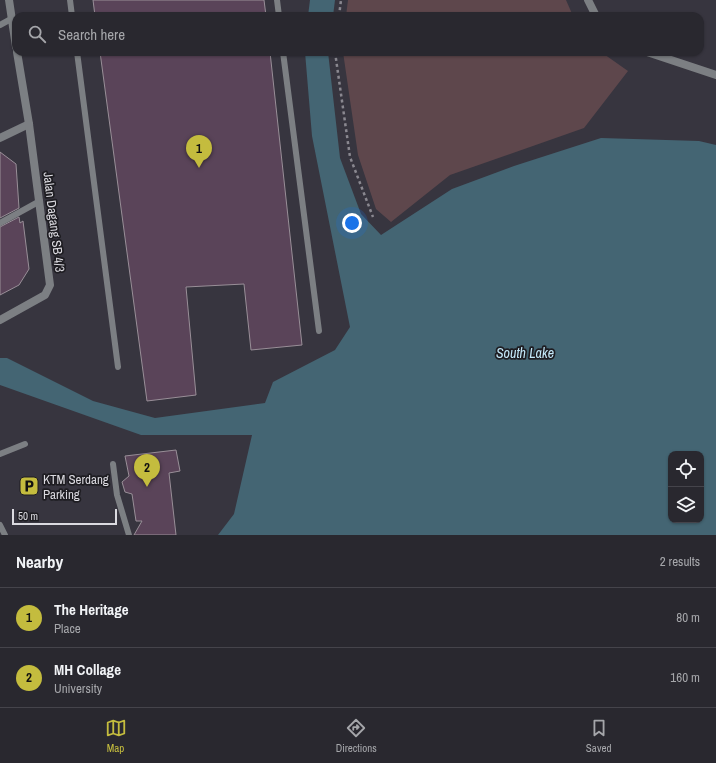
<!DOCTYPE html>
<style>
body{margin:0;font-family:"Archivo Narrow",sans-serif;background:#35343b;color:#f1f3f6}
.controls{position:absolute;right:12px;bottom:12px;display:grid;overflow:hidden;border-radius:8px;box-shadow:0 1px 3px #0004}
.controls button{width:36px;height:36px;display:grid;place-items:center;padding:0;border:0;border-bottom:1px solid #45444b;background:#29282f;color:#f1f3f6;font:20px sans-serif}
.scale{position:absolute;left:12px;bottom:10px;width:105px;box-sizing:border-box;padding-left:4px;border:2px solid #dbdae0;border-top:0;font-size:11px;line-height:14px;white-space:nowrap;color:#dbdae0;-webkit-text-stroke:3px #1e1d22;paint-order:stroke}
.you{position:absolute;left:352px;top:223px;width:14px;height:14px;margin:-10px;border:3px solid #fff;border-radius:50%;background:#1a73e8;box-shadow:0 0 0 6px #1a73e833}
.badge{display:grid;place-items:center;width:26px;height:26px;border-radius:50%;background:#c4bc3e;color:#111;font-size:13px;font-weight:700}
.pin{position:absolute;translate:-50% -33px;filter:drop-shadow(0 1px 2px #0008)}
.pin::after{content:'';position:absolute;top:21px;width:14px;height:12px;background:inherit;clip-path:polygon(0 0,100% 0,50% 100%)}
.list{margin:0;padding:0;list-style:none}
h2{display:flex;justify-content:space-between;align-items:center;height:52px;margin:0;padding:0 16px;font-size:17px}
h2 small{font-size:13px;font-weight:400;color:#a5a6aa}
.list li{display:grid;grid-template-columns:26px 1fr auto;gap:12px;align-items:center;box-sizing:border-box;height:60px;padding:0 16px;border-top:1px solid #45444b}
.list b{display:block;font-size:15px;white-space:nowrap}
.list p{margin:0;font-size:13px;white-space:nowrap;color:#a5a6aa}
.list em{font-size:13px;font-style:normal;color:#a5a6aa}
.icon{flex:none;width:22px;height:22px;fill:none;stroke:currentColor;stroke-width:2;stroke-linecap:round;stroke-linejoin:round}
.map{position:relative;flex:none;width:716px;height:535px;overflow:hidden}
.search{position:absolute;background:#29282f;box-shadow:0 1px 3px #0004;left:12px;right:12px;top:12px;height:44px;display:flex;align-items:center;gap:10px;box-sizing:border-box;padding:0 14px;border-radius:12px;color:#a5a6aa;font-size:15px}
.sheet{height:172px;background:#29282f}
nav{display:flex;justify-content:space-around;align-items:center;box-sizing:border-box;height:56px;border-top:1px solid #45444b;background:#29282f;font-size:11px;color:#a5a6aa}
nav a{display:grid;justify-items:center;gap:2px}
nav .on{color:#c4bc3e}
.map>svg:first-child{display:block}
.green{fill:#5e474c}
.water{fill:#446573;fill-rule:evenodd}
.building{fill:#5a4459;stroke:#998f98}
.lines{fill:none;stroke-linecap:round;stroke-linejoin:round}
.path{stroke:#8a8890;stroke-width:2.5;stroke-dasharray:3 3;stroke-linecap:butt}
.service{stroke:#7c7f83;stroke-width:6}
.minor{stroke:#7c7f83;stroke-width:8}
.labels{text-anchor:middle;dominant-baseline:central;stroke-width:3.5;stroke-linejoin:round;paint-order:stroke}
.street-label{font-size:13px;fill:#dbdae0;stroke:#1e1d22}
.poi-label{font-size:13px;fill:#dbdae0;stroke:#1e1d22;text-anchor:start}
.water-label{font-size:14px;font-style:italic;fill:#c4e9fa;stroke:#1e1d22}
</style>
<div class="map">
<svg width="716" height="535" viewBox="0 0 716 535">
<rect width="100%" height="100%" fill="#37353f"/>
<g class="green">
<path d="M348 0H566L573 16H346Z"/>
<path d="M343 52H601L628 71 584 128 450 175 391 222 376 209 358 155Z"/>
</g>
<g class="water">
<path d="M310 0H335L333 16H308Z"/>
<path d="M305 52H328L340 158 361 214 381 235 452 189 514 166 601 138 699 141 716 145V535H218L234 514 252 435H141L0 385V358H7L93 401 155 418 265 403 273 382 335 350 350 327 312 136ZM671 454H701V520H671Z"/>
</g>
<g class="building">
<path d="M93 0H264L266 16H95Z"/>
<path d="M100 52H270L302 345 251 350 244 284 186 287 196 395 147 401Z"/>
<path d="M0 152 16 164 19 208 0 218Z"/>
<path d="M19 217 20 223 23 221 29 269 19 285 0 295V227Z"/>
<path d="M176 450 180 471 169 473 176 535H134L142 521H136L132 494 125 492 122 482 129 476 125 456Z"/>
</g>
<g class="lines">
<g class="path">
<path d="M339 16 341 0"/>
<path d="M335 52 350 157 373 217"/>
</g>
<g class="service">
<path d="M70 0 72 16"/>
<path d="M277 0 279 16"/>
<path d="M0 25 11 19"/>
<path d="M77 52 118 367"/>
<path d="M283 52 319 331"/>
<path d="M0 223 40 201"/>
<path d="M0 454 25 444"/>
<path d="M113 464 117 495 129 535"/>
<path d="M0 525 5 535"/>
</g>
<g class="minor">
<path d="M9 0 16 47"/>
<path d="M588 0 596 16"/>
<path d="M647 52 716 75"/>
<path d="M0 138 29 124"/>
<path d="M0 320 45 295 50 285 29 124 17 52"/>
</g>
</g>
<defs>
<g id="parking-square" transform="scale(1)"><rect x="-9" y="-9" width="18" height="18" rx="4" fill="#c4bc3e" stroke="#1e1d22"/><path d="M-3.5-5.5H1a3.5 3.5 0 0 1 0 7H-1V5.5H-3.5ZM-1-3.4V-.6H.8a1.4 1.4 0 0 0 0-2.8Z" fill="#111"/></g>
</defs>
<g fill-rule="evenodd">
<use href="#parking-square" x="29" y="486"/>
</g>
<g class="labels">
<g class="street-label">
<text transform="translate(54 222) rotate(83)">Jalan Dagang SB 4/3</text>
</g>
<g class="poi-label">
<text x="43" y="479">KTM Serdang<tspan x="43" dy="15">Parking</tspan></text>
</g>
<g class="water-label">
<text x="525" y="353">South Lake</text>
</g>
</g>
</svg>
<div class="controls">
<button><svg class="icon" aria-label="locate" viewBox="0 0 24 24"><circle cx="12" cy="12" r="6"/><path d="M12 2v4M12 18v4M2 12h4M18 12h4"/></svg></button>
<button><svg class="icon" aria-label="layers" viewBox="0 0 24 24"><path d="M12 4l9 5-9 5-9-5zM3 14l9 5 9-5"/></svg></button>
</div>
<div class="scale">50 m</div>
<div class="you"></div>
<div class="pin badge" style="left:199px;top:168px">1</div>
<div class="pin badge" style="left:147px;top:487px">2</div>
<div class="search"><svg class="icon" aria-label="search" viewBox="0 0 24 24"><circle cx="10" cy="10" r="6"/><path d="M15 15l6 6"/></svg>Search here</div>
</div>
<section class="sheet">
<h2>Nearby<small>2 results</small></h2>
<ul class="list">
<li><span class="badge">1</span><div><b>The Heritage</b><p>Place</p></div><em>80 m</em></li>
<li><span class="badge">2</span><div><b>MH Collage</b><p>University</p></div><em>160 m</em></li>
</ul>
</section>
<nav>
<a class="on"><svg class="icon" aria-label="map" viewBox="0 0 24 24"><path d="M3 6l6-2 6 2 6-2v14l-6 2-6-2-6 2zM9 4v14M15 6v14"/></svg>Map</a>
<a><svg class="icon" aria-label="directions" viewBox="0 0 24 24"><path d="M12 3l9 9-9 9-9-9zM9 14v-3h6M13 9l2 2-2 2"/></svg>Directions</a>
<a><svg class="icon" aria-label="saved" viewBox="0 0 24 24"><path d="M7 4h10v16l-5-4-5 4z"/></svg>Saved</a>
</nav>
